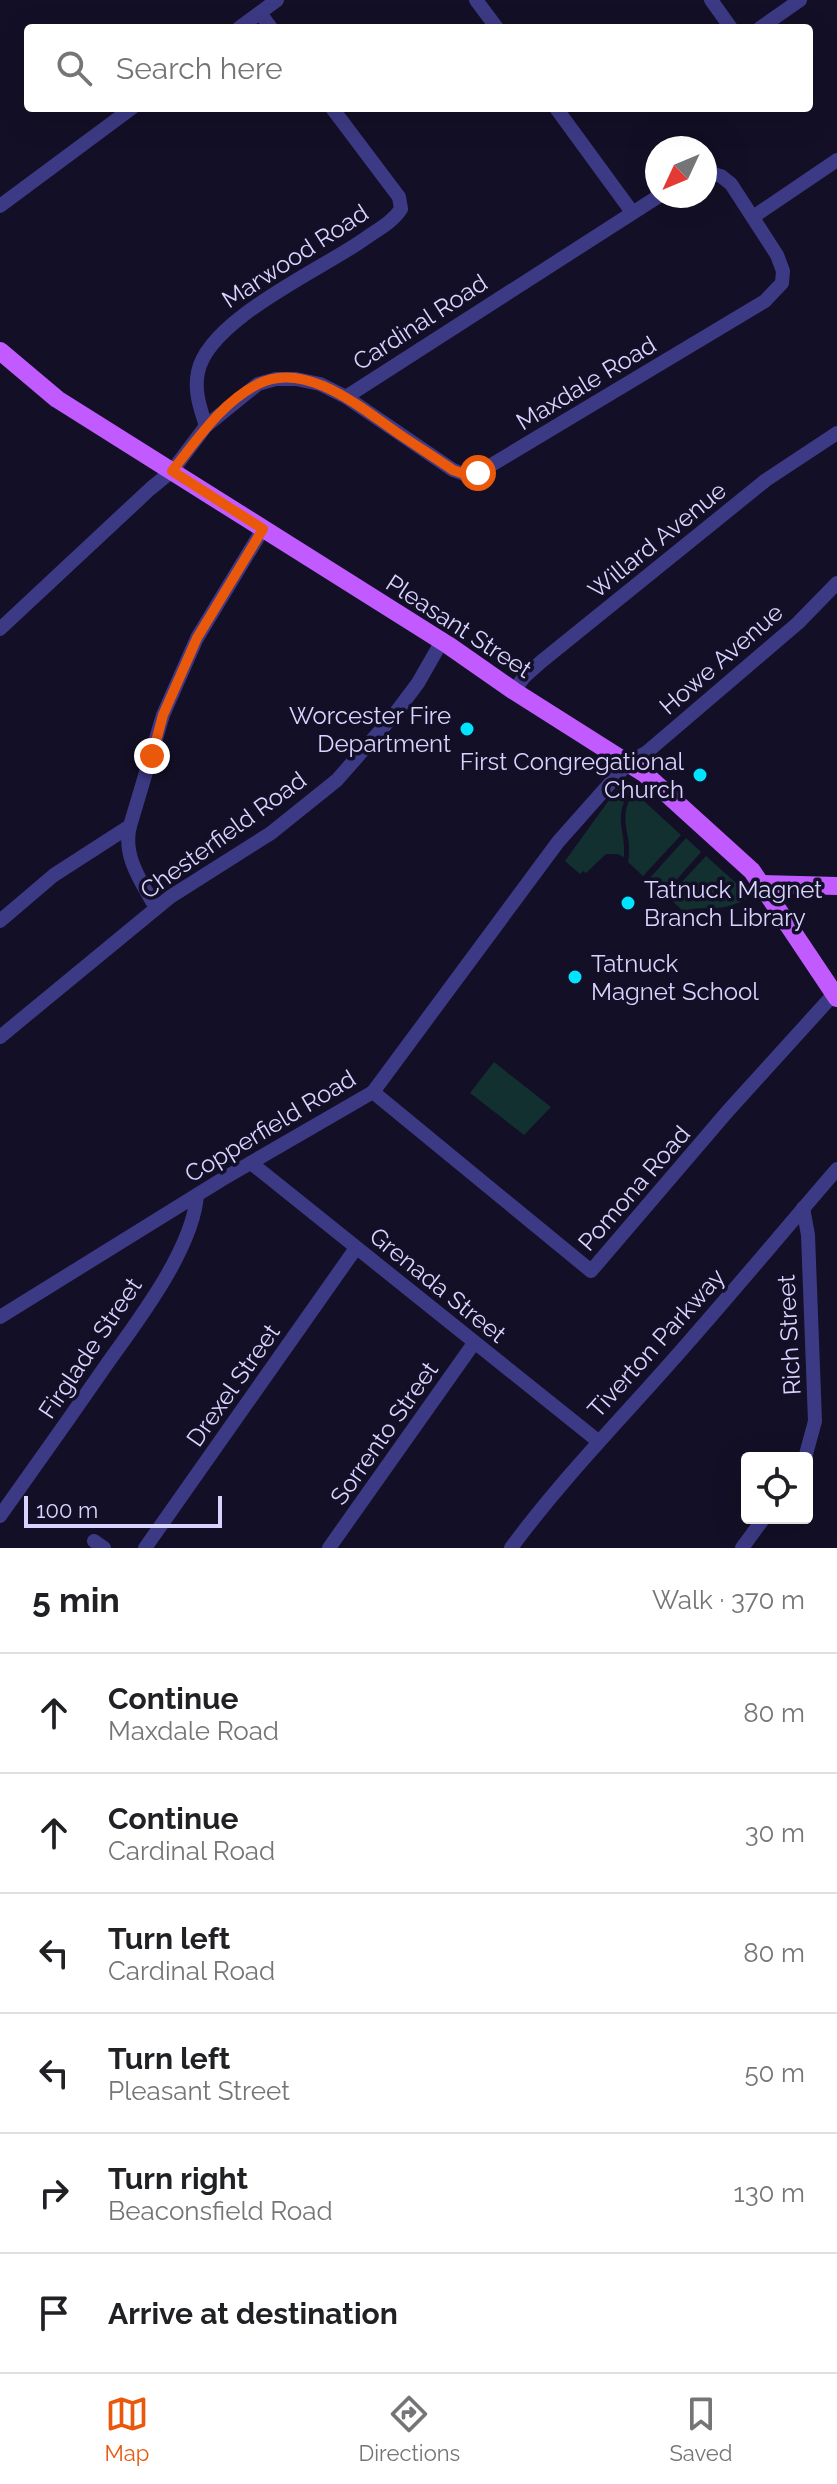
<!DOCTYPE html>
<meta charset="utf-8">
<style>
body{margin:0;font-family:Raleway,sans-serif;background:#f6f6f6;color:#202124}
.controls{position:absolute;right:24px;bottom:24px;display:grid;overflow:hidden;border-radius:8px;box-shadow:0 8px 32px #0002}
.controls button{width:72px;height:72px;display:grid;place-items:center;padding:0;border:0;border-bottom:2px solid #e0e0e0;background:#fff;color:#202124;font:40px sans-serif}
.compass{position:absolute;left:645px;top:136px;width:72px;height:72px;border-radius:50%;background:#fff;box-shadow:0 8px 32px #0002;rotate:226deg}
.scale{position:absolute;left:24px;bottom:20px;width:198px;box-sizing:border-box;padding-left:8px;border:4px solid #d9d4ff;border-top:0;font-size:22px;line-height:28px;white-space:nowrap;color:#d9d4ff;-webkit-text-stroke:6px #130f26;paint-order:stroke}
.stop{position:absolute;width:24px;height:24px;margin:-18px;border:6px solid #ea580c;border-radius:50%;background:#fff}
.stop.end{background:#ea580c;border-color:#fff;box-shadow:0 2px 8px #0008}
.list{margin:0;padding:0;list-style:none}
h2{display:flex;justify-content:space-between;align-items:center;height:104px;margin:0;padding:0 32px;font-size:34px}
h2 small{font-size:26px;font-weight:400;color:#757577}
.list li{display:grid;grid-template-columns:52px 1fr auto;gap:24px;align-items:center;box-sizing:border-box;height:120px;padding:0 32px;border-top:2px solid #e0e0e0}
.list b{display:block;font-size:30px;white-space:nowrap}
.list p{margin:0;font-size:26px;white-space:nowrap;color:#757577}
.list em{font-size:26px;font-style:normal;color:#757577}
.icon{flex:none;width:44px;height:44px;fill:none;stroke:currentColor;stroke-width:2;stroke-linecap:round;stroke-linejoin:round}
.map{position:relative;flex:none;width:837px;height:1548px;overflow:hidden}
.search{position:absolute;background:#fff;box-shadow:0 8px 32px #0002;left:24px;right:24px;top:24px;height:88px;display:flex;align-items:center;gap:20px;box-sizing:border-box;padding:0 28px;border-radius:8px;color:#757577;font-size:30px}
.sheet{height:824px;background:#fff}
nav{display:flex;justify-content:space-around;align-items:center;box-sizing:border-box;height:112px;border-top:2px solid #e0e0e0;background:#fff;font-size:22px;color:#757577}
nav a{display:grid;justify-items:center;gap:4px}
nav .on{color:#ea580c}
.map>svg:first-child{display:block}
.green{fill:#12302f}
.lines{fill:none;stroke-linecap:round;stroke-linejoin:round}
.minor{stroke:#3d3a85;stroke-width:14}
.major{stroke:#c25bff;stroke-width:18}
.route{stroke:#ea580c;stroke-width:10}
.poi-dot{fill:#00e5ff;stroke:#130f26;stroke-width:3}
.labels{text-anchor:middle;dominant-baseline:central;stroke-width:7;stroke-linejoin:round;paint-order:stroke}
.street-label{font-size:24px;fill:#d9d4ff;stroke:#130f26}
.poi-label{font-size:24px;fill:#d9d4ff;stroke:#130f26;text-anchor:end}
</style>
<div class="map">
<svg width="837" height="1548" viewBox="0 0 837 1548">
<rect width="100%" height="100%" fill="#130f26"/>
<g class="green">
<path d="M622 782 631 789C612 818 626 828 624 857L617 854H606L586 873 583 871 580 874 565 861Z"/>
<path d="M634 792 681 835 643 876 628 862C634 834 615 820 634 792Z"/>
<path d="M686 838 701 852 664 894 648 880Z"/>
<path d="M706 856 736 883 746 899C719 914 710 904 683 911L668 897Z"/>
<path d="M494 1062 551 1107 524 1135 470 1093Z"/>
</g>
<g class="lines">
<g class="minor">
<path d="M476 0 497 28"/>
<path d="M711 0 731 28"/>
<path d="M260 13 271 28"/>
<path d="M239 28 277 0"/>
<path d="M760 28 800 0"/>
<path d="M556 108 632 212"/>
<path d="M0 206 132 108"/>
<path d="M753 217 837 160"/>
<path d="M346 397 453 470 464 474 478 473 765 301 782 283 783 271 777 255 731 184 721 176 705 172"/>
<path d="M206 426C200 408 194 391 198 372 208 320 320 270 363 240 375 231 392 223 401 209L399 197 332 108"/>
<path d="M0 629 150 489 172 471 206 426 258 384 276 379H296L320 384 346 397 659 196"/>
<path d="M514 691 524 677 542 661 766 480 837 433"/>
<path d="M156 908C142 883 122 856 130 826L163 715 197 638 263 529"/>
<path d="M0 921 54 875 130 826"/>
<path d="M0 1037 170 897 271 833 337 780 394 715 418 683 442 641"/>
<path d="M373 1092 591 1271 727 1112 834 994"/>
<path d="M251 1163 598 1441"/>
<path d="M803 1208 808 1235 815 1421 805 1458"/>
<path d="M0 1317 221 1180 373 1092 558 842 628 763 647 752 798 623 837 583"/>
<path d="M0 1516C37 1464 73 1413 109 1361 140 1318 193 1248 197 1195"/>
<path d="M94 1541 104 1548"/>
<path d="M145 1548 356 1248"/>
<path d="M329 1548 474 1343"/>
<path d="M511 1548C564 1476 627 1413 686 1345 737 1287 786 1228 837 1169"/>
<path d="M742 1548 764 1518"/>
</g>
<g class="major">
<path d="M0 351 57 399 448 645 514 691 645 774 752 871 837 998"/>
<path d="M762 884 837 886"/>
</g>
</g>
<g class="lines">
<path class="route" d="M152 756 163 715 197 638 263 529 172 471C197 440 221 403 258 384 305 360 360 407 396 432 415 445 434 457 453 470L464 474 478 473"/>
</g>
<g class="poi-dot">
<circle cx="467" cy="729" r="8"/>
<circle cx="700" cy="775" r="8"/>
<circle cx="628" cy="903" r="8"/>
<circle cx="575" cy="977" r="8"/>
</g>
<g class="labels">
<g class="street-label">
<text transform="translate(295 256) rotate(-33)">Marwood Road</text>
<text transform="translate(420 322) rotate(-33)">Cardinal Road</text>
<text transform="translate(586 383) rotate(-31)">Maxdale Road</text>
<text transform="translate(657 540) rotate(-39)">Willard Avenue</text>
<text transform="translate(459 626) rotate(33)">Pleasant Street</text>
<text transform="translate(721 659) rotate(-41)">Howe Avenue</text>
<text transform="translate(223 835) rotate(-36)">Chesterfield Road</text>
<text transform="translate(270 1126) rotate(-31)">Copperfield Road</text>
<text transform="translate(634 1188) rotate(-49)">Pomona Road</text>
<text transform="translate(438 1285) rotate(39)">Grenada Street</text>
<text transform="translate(789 1335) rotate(-93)">Rich Street</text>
<text transform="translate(656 1343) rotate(-48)">Tiverton Parkway</text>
<text transform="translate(90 1348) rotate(-56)">Firglade Street</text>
<text transform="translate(233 1385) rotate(-55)">Drexel Street</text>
<text transform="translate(384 1433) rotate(-55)">Sorrento Street</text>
</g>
<g class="poi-label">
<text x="451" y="715">Worcester Fire<tspan x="451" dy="28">Department</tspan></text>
<text x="684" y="761">First Congregational<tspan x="684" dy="28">Church</tspan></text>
<text x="644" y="889" text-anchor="start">Tatnuck Magnet<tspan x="644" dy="28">Branch Library</tspan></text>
<text x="591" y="963" text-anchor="start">Tatnuck<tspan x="591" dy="28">Magnet School</tspan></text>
</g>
</g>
</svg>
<div class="controls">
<button><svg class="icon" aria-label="locate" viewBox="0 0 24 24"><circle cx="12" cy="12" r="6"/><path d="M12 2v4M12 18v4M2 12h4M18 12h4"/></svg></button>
</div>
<svg class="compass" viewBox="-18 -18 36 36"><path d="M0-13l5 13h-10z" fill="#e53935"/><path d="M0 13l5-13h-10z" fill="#757577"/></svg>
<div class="scale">100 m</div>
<div class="stop" style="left:478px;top:473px"></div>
<div class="stop end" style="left:152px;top:756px"></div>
<div class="search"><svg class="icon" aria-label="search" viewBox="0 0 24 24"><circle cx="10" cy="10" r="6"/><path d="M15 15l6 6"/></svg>Search here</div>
</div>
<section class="sheet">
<h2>5 min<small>Walk · 370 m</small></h2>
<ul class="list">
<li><svg class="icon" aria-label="ahead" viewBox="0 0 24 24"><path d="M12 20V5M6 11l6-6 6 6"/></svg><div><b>Continue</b><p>Maxdale Road</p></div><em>80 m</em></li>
<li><svg class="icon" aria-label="ahead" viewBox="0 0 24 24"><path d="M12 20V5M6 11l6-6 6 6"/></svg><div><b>Continue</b><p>Cardinal Road</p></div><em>30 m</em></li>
<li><svg class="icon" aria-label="left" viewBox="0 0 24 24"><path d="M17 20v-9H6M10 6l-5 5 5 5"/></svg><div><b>Turn left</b><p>Cardinal Road</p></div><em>80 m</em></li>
<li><svg class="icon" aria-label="left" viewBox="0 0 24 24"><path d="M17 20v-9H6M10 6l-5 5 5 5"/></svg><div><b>Turn left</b><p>Pleasant Street</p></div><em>50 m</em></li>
<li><svg class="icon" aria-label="right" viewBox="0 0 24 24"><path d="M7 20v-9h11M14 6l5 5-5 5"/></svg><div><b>Turn right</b><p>Beaconsfield Road</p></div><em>130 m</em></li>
<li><svg class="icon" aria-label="arrive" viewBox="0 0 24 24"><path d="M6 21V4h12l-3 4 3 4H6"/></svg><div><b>Arrive at destination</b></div></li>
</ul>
</section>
<nav>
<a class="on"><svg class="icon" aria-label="map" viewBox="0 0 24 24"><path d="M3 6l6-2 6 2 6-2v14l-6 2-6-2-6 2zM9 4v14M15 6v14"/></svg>Map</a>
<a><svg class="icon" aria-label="directions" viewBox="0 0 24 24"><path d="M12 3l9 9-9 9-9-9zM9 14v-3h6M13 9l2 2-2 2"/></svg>Directions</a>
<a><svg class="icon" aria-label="saved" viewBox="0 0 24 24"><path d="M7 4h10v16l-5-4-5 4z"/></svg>Saved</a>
</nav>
